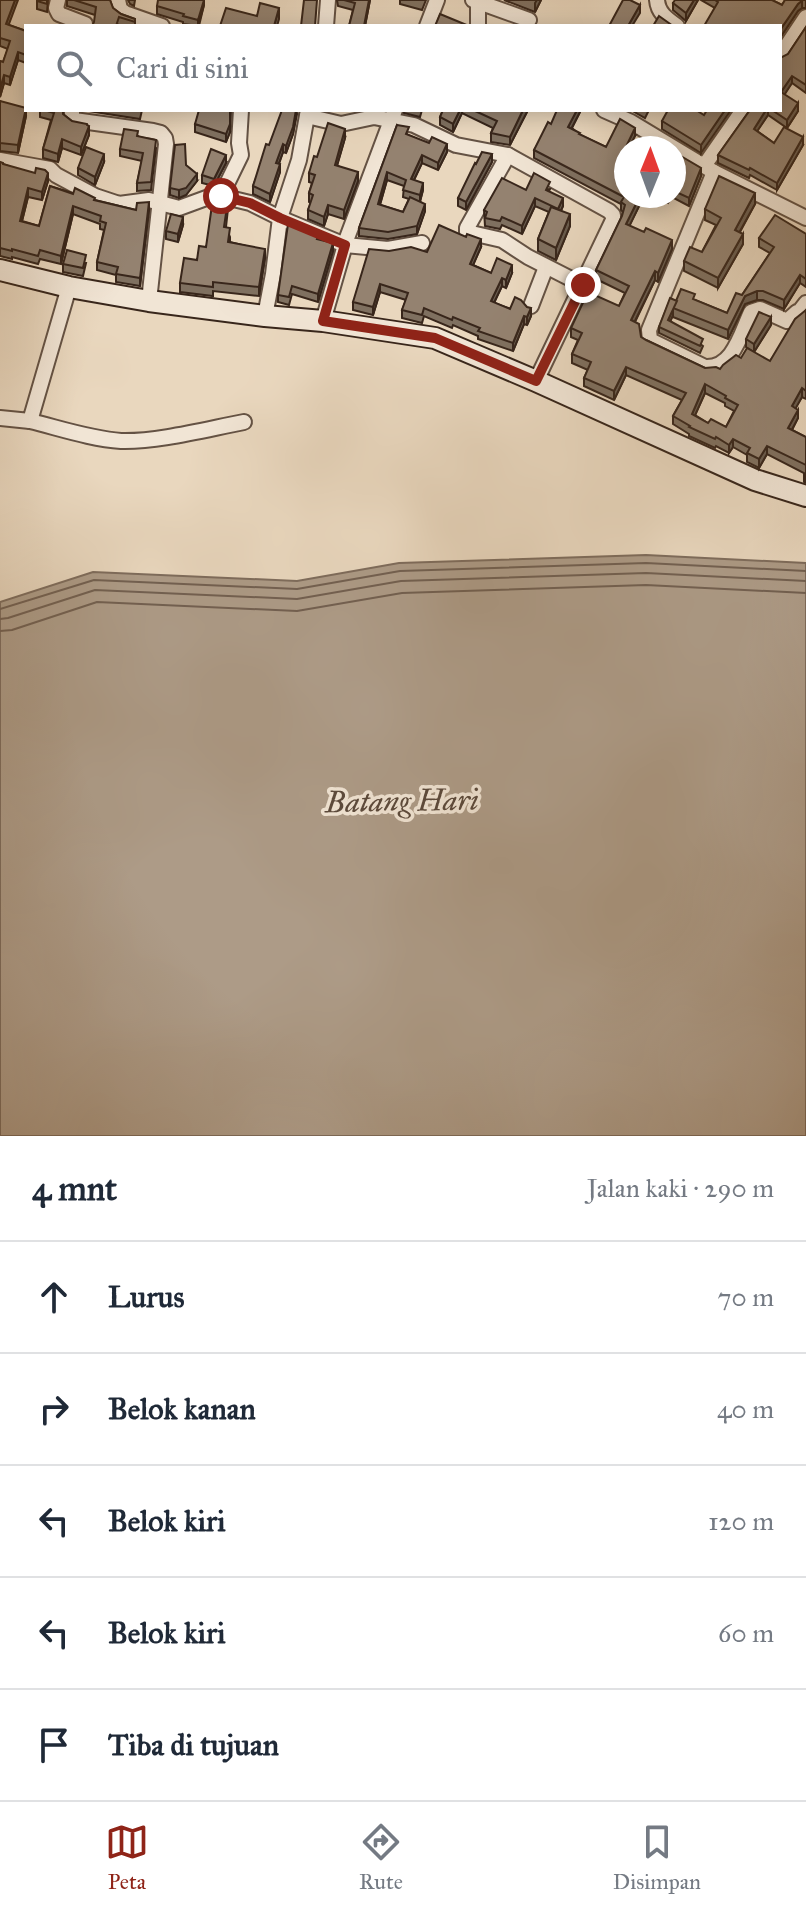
<!DOCTYPE html>
<html lang="id">
<meta charset="utf-8">
<style>
body{margin:0;font-family:"IM FELL Great Primer",serif;background:#f2f2f3;color:#1f2937}
.compass{position:absolute;left:614px;top:136px;width:72px;height:72px;border-radius:50%;background:#fff;box-shadow:0 4px 20px #0003;rotate:1deg}
.stop{position:absolute;width:24px;height:24px;margin:-18px;border:6px solid #8f2418;border-radius:50%;background:#fff}
.stop.end{background:#8f2418;border-color:#fff;box-shadow:0 2px 8px #0008}
.list{margin:0;padding:0;list-style:none}
h2{display:flex;justify-content:space-between;align-items:center;height:104px;margin:0;padding:0 32px;font-size:34px}
h2 small{font-size:26px;font-weight:400;color:#747a83}
.list li{display:grid;grid-template-columns:52px 1fr auto;gap:24px;align-items:center;box-sizing:border-box;height:112px;padding:0 32px;border-top:2px solid #e0e1e3}
.list b{display:block;font-size:30px;white-space:nowrap}
.list em{font-size:26px;font-style:normal;color:#747a83}
.icon{flex:none;width:44px;height:44px;fill:none;stroke:currentColor;stroke-width:2;stroke-linecap:round;stroke-linejoin:round}
.map{position:relative;flex:none;width:806px;height:1136px;overflow:hidden}
.search{position:absolute;background:#fff;box-shadow:0 4px 20px #0003;left:24px;right:24px;top:24px;height:88px;display:flex;align-items:center;gap:20px;box-sizing:border-box;padding:0 28px;border-radius:0px;color:#747a83;font-size:30px}
.sheet{height:664px;background:#fff}
nav{display:flex;justify-content:space-around;align-items:center;box-sizing:border-box;height:112px;border-top:2px solid #e0e1e3;background:#fff;font-size:22px;color:#747a83}
nav a{display:grid;justify-items:center;gap:4px}
nav .on{color:#8f2418}
.map>svg:first-child{display:block}
.water{fill:#ad9b87;stroke:#7e6c5c;stroke-width:2}
.lines{fill:none;stroke-linecap:round;stroke-linejoin:round}
.shore{stroke:#726051;stroke-width:2}
.street-casing{stroke:#645244;stroke-width:18}
.secondary-casing{stroke:#38261b;stroke-width:24}
.street{stroke:#f1e5d5;stroke-width:14}
.secondary{stroke:#f1e5d5;stroke-width:20}
.wall{fill:#7f7060;stroke:#38261b;stroke-width:2;fill-rule:evenodd}
.shaded-wall{fill:#685b4e;stroke:#38261b;stroke-width:2}
.building{fill:#948270;stroke:#38261b;stroke-width:2;fill-rule:evenodd}
.route{stroke:#8f2418;stroke-width:10}
.labels{text-anchor:middle;dominant-baseline:central;stroke-width:7;stroke-linejoin:round;paint-order:stroke}
.water-label{font-size:30px;font-style:italic;fill:#5b493b;stroke:#f1e5d5}
</style>
<div class="map">
<svg width="806" height="1136" viewBox="0 0 806 1136">
<rect width="100%" height="100%" fill="#e9d7be"/>
<filter id="stains"><feTurbulence type="fractalNoise" baseFrequency=".0025" numOctaves="4"/><feColorMatrix values="0 0 0 0 .2 0 0 0 0 .09 0 0 0 0 .02 0 0 0 .5 -.17"/></filter>
<radialGradient id="worn" r=".72"><stop offset=".6" stop-color="#630" stop-opacity="0"/><stop offset="1" stop-color="#630" stop-opacity=".3"/></radialGradient>
<path class="water" d="M646 555 806 563V1136H0V602L93 572 297 581 399 563Z"/>
<g class="lines">
<g class="shore">
<path d="M0 609 94 580 297 589 400 571 646 563 806 571"/>
<path d="M0 619 8 618 95 590 297 599 401 581 646 573 806 581"/>
<path d="M0 631 12 630 97 602 297 611 402 593 646 585 806 593"/>
</g>
<g class="street-casing">
<g id="street">
<path d="M58 0 56 8 59 14 85 24V26"/>
<path d="M118 0 120 9 125 13 162 26"/>
<path d="M473 0 529 20"/>
<path d="M657 0C658 13 667 19 677 26"/>
<path d="M326 26 328 0"/>
<path d="M427 26 437 0"/>
<path d="M478 26V3"/>
<path d="M780 56 806 17"/>
<path d="M72 110V118L74 120 153 131 161 133 165 138 166 144 149 301"/>
<path d="M604 110 631 122 714 172 806 218"/>
<path d="M307 116 341 124 374 117 414 125 456 145 508 155 609 211 613 215V220L536 381"/>
<path d="M508 155 467 228V232L502 240 528 257 583 285"/>
<path d="M0 160 50 169 56 175 95 196 119 204 149 200 179 208 209 197 221 196 250 203 280 218 345 245 388 249 422 243"/>
<path d="M704 166 743 110"/>
<path d="M714 172 649 330 650 340 705 367C733 369 741 333 751 312L760 309 787 321 797 312H799L806 303"/>
<path d="M221 196 241 155 239 143 241 110"/>
<path d="M531 306 546 267"/>
<path d="M265 316 273 274 280 218 299 160 308 110"/>
<path d="M323 321 347 238 395 110"/>
<path d="M0 418 30 421 69 287"/>
<path d="M30 421C59 428 91 439 121 441 158 442 207 429 244 422"/>
</g>
</g>
<g class="secondary-casing">
<path id="secondary" d="M0 270 69 287 149 301 265 316 323 321 435 338 536 381 755 480 806 496"/>
</g>
<use href="#street" class="street"/>
<use href="#secondary" class="secondary"/>
</g>
<g class="wall">
<path d="M0 0 9 25 26 31V63L18 60 10 85 4 83 0 97V61L3 62 8 49 0 46Z"/>
<path d="M37 0H48L47 12 37 9Z"/>
<path d="M67 0H110L113 8 121 14 135 19V26L119 25 95 15 67 6Z"/>
<path d="M128 0H135L134 6 130 4Z"/>
<path d="M204 0V5L199 26 183 24V22L157 14V6Z"/>
<path d="M337 0H370L365 26H349L353 10 338 6Z"/>
<path d="M400 0H426L422 10 400 4Z"/>
<path d="M504 0H541L535 12Z"/>
<path d="M698 0 686 21 673 10V3Z"/>
<path d="M701 0H772L782 5 785 0H806V8H802L798 11 780 38V26L715 8Z"/>
<path d="M806 27V93L792 83 784 94 798 111 787 128 768 115 757 131 774 143 803 145 777 190 750 175 749 178 718 163V155L750 110H780L788 54Z"/>
<path d="M0 101 26 116 18 153 0 151Z"/>
<path d="M40 110H63V114L89 135 81 155 62 148 58 162 43 158V149L51 120 40 117Z"/>
<path d="M82 110H142L140 119Z"/>
<path d="M297 110 293 134 286 153 283 152 279 164 280 172 270 202 253 194V186L269 145Z"/>
<path d="M404 110H422L420 117 404 113Z"/>
<path d="M443 110H528L510 145 491 142V133L493 128 462 113 453 132 440 125V117Z"/>
<path d="M581 110 572 128 580 135 606 147 635 136 626 148V155L620 172 626 196H644L629 226 672 249 658 282 655 280 635 322 641 337 646 340 705 368 720 369 741 358 770 361 806 310V399L802 397 795 408 798 418 792 430 806 437V483L804 482V473L767 454 759 468 747 462V455L733 447 729 453 716 446 715 448 689 436V434L673 424V416L682 400 626 375 614 400 584 386V378L588 370 572 363V354L578 340 571 337V328L619 306 625 293 596 279V270L622 216 623 212 621 210V204L534 158V150L551 124ZM705 393 725 403V406L734 411 726 427 708 423 695 415Z"/>
<path d="M631 110H649L645 118Z"/>
<path d="M704 115 701 153 662 129V121Z"/>
<path d="M195 124 230 132 226 142 195 132Z"/>
<path d="M397 125 408 135 447 152 438 170 422 163 414 180 423 190 420 201 425 211 417 234 388 239 359 236V228ZM387 180 404 186 403 197 409 199 403 212 380 205Z"/>
<path d="M138 136 156 148 151 190 137 191V183L142 161 120 156V149Z"/>
<path d="M345 138 337 165 358 181 344 219 328 214 324 226 308 219V210L311 203 309 202V193L312 183 309 182V173L317 157Z"/>
<path d="M674 152 701 176 689 206 672 197 668 203 655 197 674 196Z"/>
<path d="M0 162 3 164 48 181 42 200 28 197 22 221 39 226 50 186 95 200 136 210H149L140 286 116 282V275L97 270V262L104 230 100 229V224L73 214 61 264 40 259 38 264 12 257V259L0 256Z"/>
<path d="M104 162 95 185 78 175V168Z"/>
<path d="M492 162 466 210 458 206V198Z"/>
<path d="M226 163 214 186 202 183V175Z"/>
<path d="M197 181 186 195 179 198 170 195V188Z"/>
<path d="M550 189 549 191 563 206 561 211 570 226 556 260 538 251V239L549 212 535 206 522 234 502 225 500 229 485 226 484 210 526 190Z"/>
<path d="M755 204 740 232 743 244 718 288 684 271V261L702 252 716 225 705 220V209Z"/>
<path d="M228 209 226 227 230 237V242L246 246 265 258 259 296 213 291V296L180 292V283L206 247Z"/>
<path d="M183 225 178 242 166 239V231Z"/>
<path d="M806 234V287L800 283 784 309 763 300H757L745 304 728 339 673 317V315L670 321 703 346 700 353 659 333V327L676 301 695 300 727 313 742 295 770 253 759 247V238Z"/>
<path d="M318 239 333 251 318 302 292 294 289 305 278 302V295Z"/>
<path d="M481 247 473 265 491 273H512L506 288 502 286 494 303 531 316 527 325 524 324 513 351 478 339V336L453 325 452 328 424 316 422 323 402 318V310L406 300 380 292 373 315 353 310V302L389 251 427 252Z"/>
<path d="M86 263 83 276 63 272V264Z"/>
<path d="M771 325 754 352 746 347V339Z"/>
</g>
<g class="shaded-wall">
<path d="M15 0H18L6 32V24Z"/>
<path d="M204 0V5L198 26V20Z"/>
<path d="M369 0H370L365 26H364Z"/>
<path d="M537 0H541L535 12V3Z"/>
<path d="M694 0H698L686 21V13Z"/>
<path d="M802 0V8L798 11 780 38V30L798 4Z"/>
<path d="M640 5V13L632 26H628Z"/>
<path d="M279 8V19L277 26H274Z"/>
<path d="M18 52V60L10 85V77Z"/>
<path d="M4 75V83L0 97V89Z"/>
<path d="M792 76V83L781 100V92Z"/>
<path d="M798 103V111L787 128V120Z"/>
<path d="M26 110V116L18 153V145Z"/>
<path d="M231 110 230 132 226 142V134Z"/>
<path d="M296 110 297 114 293 134 286 153V146Z"/>
<path d="M460 110H462V113L453 132V124Z"/>
<path d="M523 110H528L510 145V137Z"/>
<path d="M577 110H581L568 135V127Z"/>
<path d="M725 110H731L701 153V145Z"/>
<path d="M766 110H768V115L754 136V129Z"/>
<path d="M89 126V135L81 155V147Z"/>
<path d="M635 128V136L629 148H626V155L624 160V164L616 179V170L622 155Z"/>
<path d="M345 129V138L335 173V165Z"/>
<path d="M803 137V145L777 190V183Z"/>
<path d="M62 139V148L58 162V154Z"/>
<path d="M283 144V152L276 171V163Z"/>
<path d="M447 144V152L438 170V163Z"/>
<path d="M104 154V162L95 185V177Z"/>
<path d="M492 154V162L466 210V202Z"/>
<path d="M226 155V163L214 186V179Z"/>
<path d="M422 155V163L411 186V179Z"/>
<path d="M280 164V172L270 202V194Z"/>
<path d="M701 168V176L689 206V198Z"/>
<path d="M358 172V181L344 219V210Z"/>
<path d="M387 172V180L378 211V204Z"/>
<path d="M48 173V181L42 200V192Z"/>
<path d="M197 174V181L186 195 179 198V190Z"/>
<path d="M423 183V190L420 202V195Z"/>
<path d="M28 188V197L20 229V221Z"/>
<path d="M755 193V204L735 240V230Z"/>
<path d="M640 196H644L626 233V224Z"/>
<path d="M535 198V206L522 234V226Z"/>
<path d="M563 198V206L558 217V209Z"/>
<path d="M149 202V210L140 286V278Z"/>
<path d="M425 204V211L417 234V226Z"/>
<path d="M328 205V214L324 226V217Z"/>
<path d="M73 206V214L61 264V256Z"/>
<path d="M570 214V226L556 260V248Z"/>
<path d="M183 217V225L178 242V234Z"/>
<path d="M743 234V244L718 288V278Z"/>
<path d="M481 239V247L470 272V264Z"/>
<path d="M672 240V249L658 282V273Z"/>
<path d="M333 243V251L318 302V294Z"/>
<path d="M265 249V258L259 296V287Z"/>
<path d="M512 265V273L506 288V280Z"/>
<path d="M655 271V280L631 329V320Z"/>
<path d="M800 275V283L784 309V300Z"/>
<path d="M502 278V286L491 309V301Z"/>
<path d="M380 284V292L373 315V307Z"/>
<path d="M757 291V300L745 304 728 339V330L745 296Z"/>
<path d="M531 308V316L527 325V317Z"/>
<path d="M673 308V315L668 327V320Z"/>
<path d="M524 316V324L513 351V343Z"/>
<path d="M771 317V325L754 352V344Z"/>
<path d="M626 367V375L614 400V391Z"/>
<path d="M705 384V393L692 422V414Z"/>
<path d="M802 388V397L792 415V406Z"/>
<path d="M798 410V418L788 437V428Z"/>
<path d="M733 439V447L729 453V445Z"/>
<path d="M767 446V454L759 468V459Z"/>
</g>
<g class="building">
<path d="M0 0H15L6 24 26 31V55L18 52 10 77 4 75 0 89V61L3 62 10 41 0 38Z"/>
<path d="M37 0H47V4L37 1Z"/>
<path d="M74 0H110L113 8 121 14 135 19V22L119 17 116 26H92L94 22 96 7Z"/>
<path d="M158 0H204L198 20 183 16 184 14 157 6Z"/>
<path d="M304 0H317L315 26H301Z"/>
<path d="M344 0H369L364 26H349L355 3Z"/>
<path d="M623 0H630L640 5 628 26H609Z"/>
<path d="M675 0H694L686 13 673 3Z"/>
<path d="M715 0H772L782 5 785 0H803L798 4 780 30V26H704L718 2Z"/>
<path d="M260 3 279 8 274 26H220L226 8 257 16Z"/>
<path d="M440 14 469 26H435Z"/>
<path d="M659 16 673 26H653Z"/>
<path d="M806 27V85L792 76 781 92 798 103 787 120 772 110H780V58L788 54Z"/>
<path d="M0 101 26 108 18 145 0 143Z"/>
<path d="M44 110H63V114L72 121 87 124V125L89 126 81 147 62 139 58 154 43 149 54 113Z"/>
<path d="M199 110H230V124L226 134 195 124Z"/>
<path d="M282 110H296L293 127 286 146 283 144 276 163 280 164 270 194 253 186 266 144 269 145Z"/>
<path d="M443 110H460L453 124 440 117Z"/>
<path d="M473 110H523L510 137 491 133 497 121Z"/>
<path d="M557 110H577L568 127 580 133 579 134 606 147 620 119 635 128 622 155 624 156 616 170 626 175V196H640L626 224 644 232 646 228 672 240 658 273 655 271 631 320 639 324 641 337 646 340 705 368 716 367 720 369 723 365 736 355 741 358 747 348 770 361 795 319 806 310V391L802 388 792 406 798 410 788 428 806 437V465L767 446 759 459 747 453 750 448 733 439 729 445 716 437 715 439 689 427 690 426 673 416 686 393 626 367 614 391 584 378 591 362 572 354 582 333 571 328 588 292 619 306 629 286 596 270 622 216 625 205 621 202 624 197 534 150 548 122 551 124ZM705 384 726 396 725 398 738 405 726 427 711 419 708 423 692 414Z"/>
<path d="M668 110H696L704 115 707 110H725L701 145 662 121Z"/>
<path d="M750 110H766L754 129 774 143 784 127 803 137 777 183 750 168 749 170 718 155Z"/>
<path d="M328 123 345 129 335 165 358 172 344 210 328 205 324 217 308 210 313 195 309 193 315 175 309 173 314 156 317 157Z"/>
<path d="M397 125 409 127 406 134 429 143 432 137 447 144 438 163 422 155 411 179 423 183 420 195 403 190 406 180 387 172 378 204 403 212 410 197 425 204 417 226 388 232 359 228Z"/>
<path d="M124 129 138 131 137 136 156 140 151 182 137 183 143 153 120 149Z"/>
<path d="M185 144 186 165 197 174 186 188 179 190 170 188 175 145Z"/>
<path d="M86 147 104 154 95 177 78 168Z"/>
<path d="M211 149 226 155 214 179 202 175Z"/>
<path d="M482 152 492 154 466 202 458 198 475 163 476 164Z"/>
<path d="M674 152 701 168 689 198 674 191Z"/>
<path d="M0 162 3 163V164L35 173 36 168 45 170 48 173 42 192 28 188 20 221 39 226 50 186 73 194 75 188 95 198 94 200 136 210 137 203 149 202 140 278 116 274 118 267 97 262 106 223 100 221 101 216 73 206 61 256 40 250 38 256 12 249V251L0 248Z"/>
<path d="M534 173 550 182 546 190 563 198 558 209 535 198 522 226 502 217 500 221 485 218 487 212 484 210 502 178 526 190Z"/>
<path d="M719 176 755 193 735 230 743 234 718 278 684 261 690 247 702 252 721 218 705 209Z"/>
<path d="M213 198 228 200 224 227 230 228 228 242 265 249 259 287 213 282V287L180 283 184 258 197 260 199 246 206 247Z"/>
<path d="M551 207 570 214 556 248 538 239Z"/>
<path d="M171 214 183 217 178 234 166 231Z"/>
<path d="M775 215 806 234V279L800 275 784 300 763 291H757L745 296 728 330 673 308 681 289 695 294 693 299 727 313 736 293 742 295 774 247 759 238Z"/>
<path d="M288 224 318 237 317 239 333 243 318 294 292 286 289 297 278 295Z"/>
<path d="M439 225 466 237 467 234 481 239 470 264 491 273 497 258 512 265 506 280 502 278 491 301 510 309 515 297 521 300 527 307 531 308 527 317 524 316 513 343 478 331 480 328 453 317 452 320 424 308 422 315 402 310 408 293 380 284 373 307 353 302 369 249 389 251 411 247 427 252Z"/>
<path d="M67 250 86 255 83 268 63 264Z"/>
<path d="M670 298 677 301 668 320 703 339 700 346 659 327Z"/>
<path d="M759 312 771 317 754 344 746 339Z"/>
</g>
<g class="lines">
<path class="route" d="M221 196 250 203 280 218 345 245 323 321 435 338 536 381 583 285"/>
</g>
<g class="labels">
<g class="water-label">
<text transform="translate(402 801) rotate(-1)">Batang Hari</text>
</g>
</g>
<rect width="100%" height="100%" filter="url(#stains)"/>
<rect width="100%" height="100%" fill="url(#worn)"/>
</svg>
<svg class="compass" viewBox="-18 -18 36 36"><path d="M0-13l5 13h-10z" fill="#e53935"/><path d="M0 13l5-13h-10z" fill="#747a83"/></svg>
<div class="stop" style="left:221px;top:196px"></div>
<div class="stop end" style="left:583px;top:285px"></div>
<div class="search"><svg class="icon" aria-label="search" viewBox="0 0 24 24"><circle cx="10" cy="10" r="6"/><path d="M15 15l6 6"/></svg>Cari di sini</div>
</div>
<section class="sheet">
<h2>4 mnt<small>Jalan kaki · 290 m</small></h2>
<ul class="list">
<li><svg class="icon" aria-label="ahead" viewBox="0 0 24 24"><path d="M12 20V5M6 11l6-6 6 6"/></svg><div><b>Lurus</b></div><em>70 m</em></li>
<li><svg class="icon" aria-label="right" viewBox="0 0 24 24"><path d="M7 20v-9h11M14 6l5 5-5 5"/></svg><div><b>Belok kanan</b></div><em>40 m</em></li>
<li><svg class="icon" aria-label="left" viewBox="0 0 24 24"><path d="M17 20v-9H6M10 6l-5 5 5 5"/></svg><div><b>Belok kiri</b></div><em>120 m</em></li>
<li><svg class="icon" aria-label="left" viewBox="0 0 24 24"><path d="M17 20v-9H6M10 6l-5 5 5 5"/></svg><div><b>Belok kiri</b></div><em>60 m</em></li>
<li><svg class="icon" aria-label="arrive" viewBox="0 0 24 24"><path d="M6 21V4h12l-3 4 3 4H6"/></svg><div><b>Tiba di tujuan</b></div></li>
</ul>
</section>
<nav>
<a class="on"><svg class="icon" aria-label="map" viewBox="0 0 24 24"><path d="M3 6l6-2 6 2 6-2v14l-6 2-6-2-6 2zM9 4v14M15 6v14"/></svg>Peta</a>
<a><svg class="icon" aria-label="directions" viewBox="0 0 24 24"><path d="M12 3l9 9-9 9-9-9zM9 14v-3h6M13 9l2 2-2 2"/></svg>Rute</a>
<a><svg class="icon" aria-label="saved" viewBox="0 0 24 24"><path d="M7 4h10v16l-5-4-5 4z"/></svg>Disimpan</a>
</nav>
